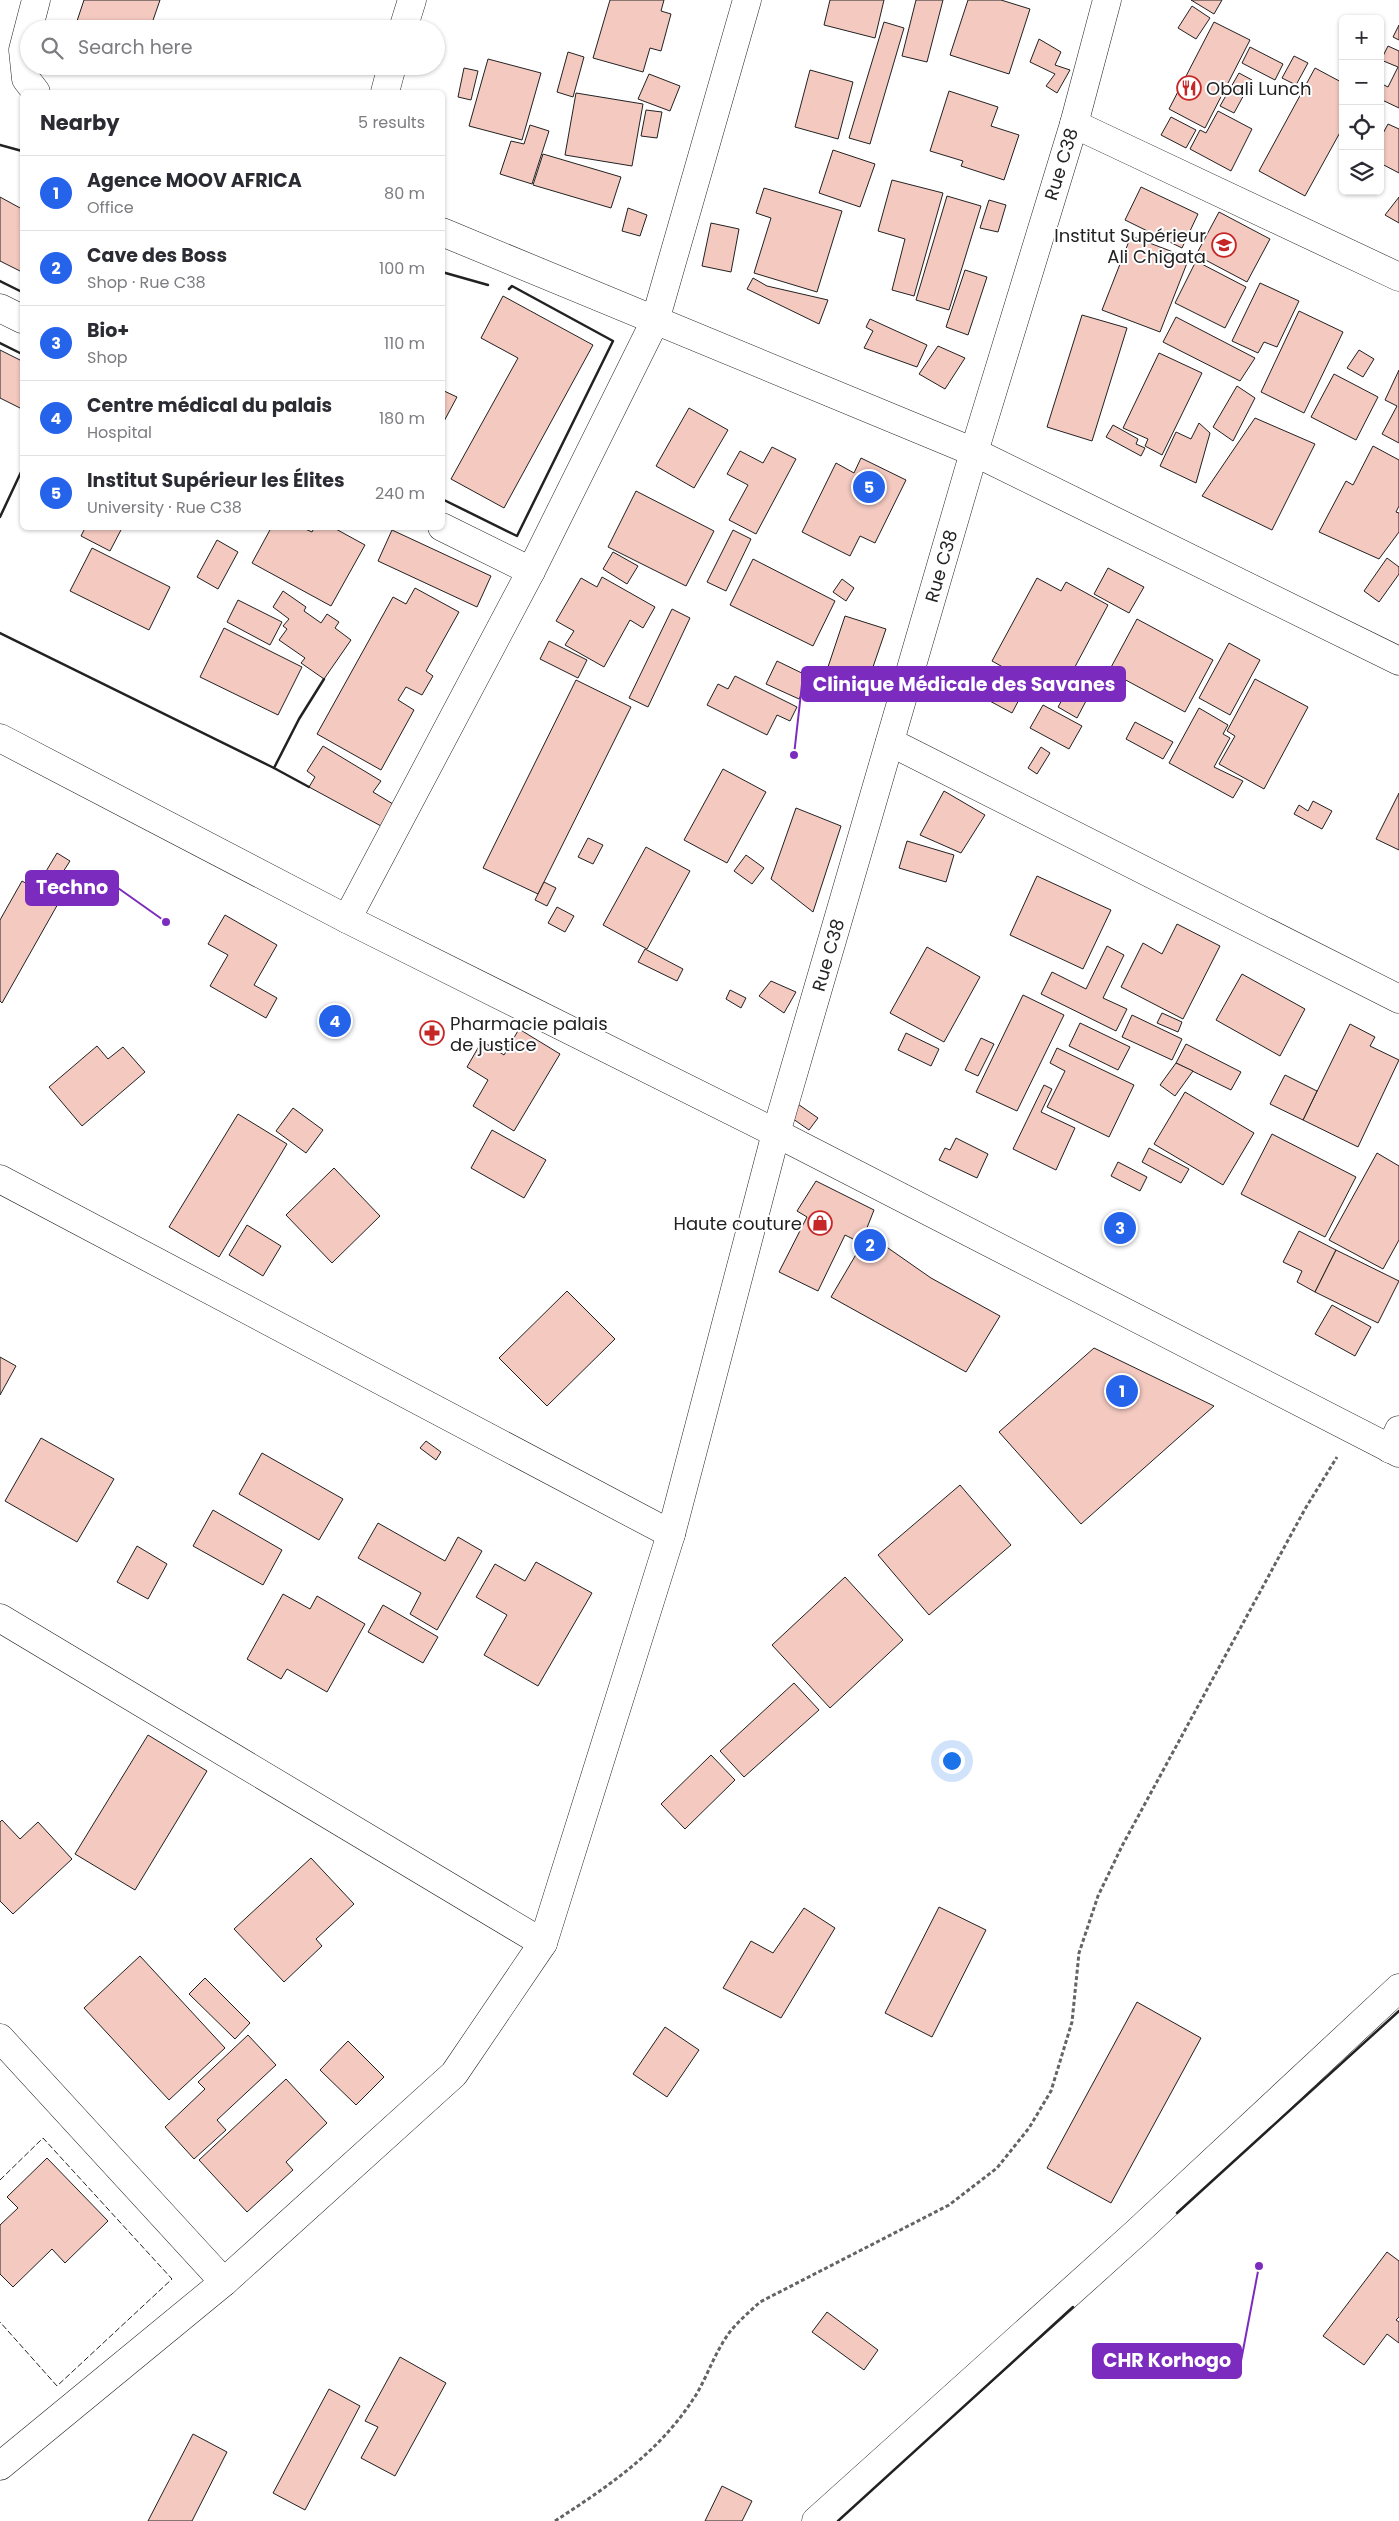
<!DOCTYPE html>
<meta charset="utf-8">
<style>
body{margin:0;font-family:Poppins,sans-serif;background:#f2f2f3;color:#2b2b33}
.controls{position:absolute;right:15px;top:15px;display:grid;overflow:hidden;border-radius:8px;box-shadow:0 1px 4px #0004}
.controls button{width:45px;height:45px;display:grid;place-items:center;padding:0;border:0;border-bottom:1px solid #e1e1e2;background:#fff;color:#2b2b33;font:25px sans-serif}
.you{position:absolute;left:951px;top:1760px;width:18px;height:18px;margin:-12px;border:4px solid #fff;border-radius:50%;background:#1a73e8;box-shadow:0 0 0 8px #1a73e833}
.badge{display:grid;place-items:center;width:32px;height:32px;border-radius:50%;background:#2563eb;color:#fff;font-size:16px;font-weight:700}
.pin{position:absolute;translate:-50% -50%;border:2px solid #fff;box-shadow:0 1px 5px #0006}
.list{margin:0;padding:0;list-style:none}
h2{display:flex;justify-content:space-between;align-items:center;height:65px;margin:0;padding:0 20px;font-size:21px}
h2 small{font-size:16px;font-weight:400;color:#7c7c81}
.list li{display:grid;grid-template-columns:32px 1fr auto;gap:15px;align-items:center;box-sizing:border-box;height:75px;padding:0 20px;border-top:1px solid #e1e1e2}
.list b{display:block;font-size:19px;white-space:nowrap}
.list p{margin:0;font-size:16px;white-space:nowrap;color:#7c7c81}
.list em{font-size:16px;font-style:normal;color:#7c7c81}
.icon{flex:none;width:28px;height:28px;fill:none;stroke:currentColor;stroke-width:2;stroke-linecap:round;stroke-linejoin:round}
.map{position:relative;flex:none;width:1399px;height:2521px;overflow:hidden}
.search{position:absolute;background:#fff;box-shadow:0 1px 4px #0004;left:20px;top:20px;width:425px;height:55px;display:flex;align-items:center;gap:12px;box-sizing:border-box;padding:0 18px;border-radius:28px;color:#7c7c81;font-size:19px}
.panel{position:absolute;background:#fff;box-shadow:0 1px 4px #0004;left:20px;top:90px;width:425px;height:440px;border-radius:8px}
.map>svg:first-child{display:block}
.building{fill:#f3c9c0;stroke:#222}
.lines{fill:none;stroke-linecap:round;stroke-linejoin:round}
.minor-casing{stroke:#222;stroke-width:29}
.major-casing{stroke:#222;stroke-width:29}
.path{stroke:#646464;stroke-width:3;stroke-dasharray:4 2.5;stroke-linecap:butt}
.minor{stroke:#fff;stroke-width:28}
.major{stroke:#fff;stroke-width:28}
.fence{stroke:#222;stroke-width:1;stroke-dasharray:6 2.5;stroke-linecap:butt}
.wall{stroke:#222;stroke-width:2.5}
.labels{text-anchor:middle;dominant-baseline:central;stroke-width:4;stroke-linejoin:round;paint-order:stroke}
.poi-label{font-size:18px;fill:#222;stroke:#fff;text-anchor:start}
.street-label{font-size:18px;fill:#222;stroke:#fff}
.leader{fill:none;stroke:#7b2cbf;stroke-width:2}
.callout-dot{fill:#7b2cbf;stroke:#fff;stroke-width:2}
.callout{fill:#7b2cbf;stroke:#7b2cbf;stroke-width:2}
.callout-label{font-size:19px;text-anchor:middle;font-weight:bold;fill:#fff}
</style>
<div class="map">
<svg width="1399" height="2521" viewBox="0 0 1399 2521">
<rect width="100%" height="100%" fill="#fff"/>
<g class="building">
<path d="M84 0H160L150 29H80L75 27Z"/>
<path d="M610 0H664L661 11 671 14 661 51 650 48 643 72 593 58Z"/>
<path d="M830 0H884L875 38 824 25Z"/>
<path d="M916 0H943L927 62 902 56Z"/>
<path d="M968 0H1001L1030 9 1009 74 950 55Z"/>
<path d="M1191 0H1222L1214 14Z"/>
<path d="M1192 6 1210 18 1196 39 1178 28Z"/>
<path d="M884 22 904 28 870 144 849 138Z"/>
<path d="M1214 22 1250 40 1205 128 1169 109Z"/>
<path d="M1399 25V40L1393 37Z"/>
<path d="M1039 39 1061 52 1055 65 1070 70 1057 93 1046 86 1055 74 1030 62Z"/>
<path d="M1388 46 1399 51V108L1380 99V83L1388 87 1398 67 1381 60Z"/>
<path d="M1250 47 1283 64 1275 80 1242 63Z"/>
<path d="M568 52 584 57 573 97 557 92Z"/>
<path d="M1294 56 1308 63 1296 85 1282 78Z"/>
<path d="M488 59 541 73 522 140 469 126Z"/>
<path d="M464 68 478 71 471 100 458 97Z"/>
<path d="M1315 68 1343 83V127L1305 196 1259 171Z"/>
<path d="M810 70 853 82 838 139 795 127Z"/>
<path d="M1239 73 1252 80 1234 113 1220 106Z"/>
<path d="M649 74 680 86 670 111 638 99Z"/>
<path d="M949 91 998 107 991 126 1019 135 1004 180 961 166 963 161 930 151Z"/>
<path d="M576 93 643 104 632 166 565 155Z"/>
<path d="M646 110 662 112 657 138 641 136Z"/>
<path d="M1218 111 1252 129 1231 171 1190 149 1200 130 1206 133Z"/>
<path d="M1171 117 1196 130 1186 148 1161 135Z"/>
<path d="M1388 124 1399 129V173L1380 163V139Z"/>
<path d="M530 125 549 131 532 184 500 174 511 141 524 144Z"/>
<path d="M833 150 875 164 860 207 819 193Z"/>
<path d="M543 154 621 177 611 208 533 185Z"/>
<path d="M892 180 943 193 914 296 892 290 905 239 878 231Z"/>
<path d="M1141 187 1198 214 1182 248 1125 220Z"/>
<path d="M764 188 842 211 817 292 754 273 771 218 756 213Z"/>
<path d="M947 196 981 206 949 310 916 300Z"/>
<path d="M0 197 22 209V272L0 261Z"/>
<path d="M1399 197V223L1385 215Z"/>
<path d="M989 200 1006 205 998 232 980 228Z"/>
<path d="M628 208 647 215 640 236 622 231Z"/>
<path d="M1219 212 1270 239 1247 282 1196 255Z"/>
<path d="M711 223 739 229 731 272 702 266Z"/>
<path d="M1131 236 1189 258 1160 332 1102 310Z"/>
<path d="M1196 261 1246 287 1225 328 1175 303Z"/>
<path d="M965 270 987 277 968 335 946 327Z"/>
<path d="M753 278 767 286 828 300 819 324 747 289Z"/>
<path d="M1260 283 1299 301 1277 347 1264 342 1258 353 1232 341Z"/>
<path d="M503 296 593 345 504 508 451 479 518 358 481 338Z"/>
<path d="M1299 311 1343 332 1304 413 1261 392Z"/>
<path d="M1082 315 1127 328 1092 441 1047 427Z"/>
<path d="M1176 317 1255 358 1240 381 1163 342Z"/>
<path d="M870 319 927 345 917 367 864 348 873 331 866 327Z"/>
<path d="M938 346 965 358 945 389 919 374Z"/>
<path d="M0 350 22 361V409L0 398Z"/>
<path d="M1359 350 1374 359 1363 377 1347 368Z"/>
<path d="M1159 353 1202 373 1162 455 1145 446 1148 439 1123 428Z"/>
<path d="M1399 370V443L1382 434 1397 406 1385 400Z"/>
<path d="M1334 374 1378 397 1356 440 1311 417Z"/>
<path d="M1237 386 1255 398 1233 441 1213 427Z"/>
<path d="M442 390 457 397 442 425Z"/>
<path d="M689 408 728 430 694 488 656 466Z"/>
<path d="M1255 418 1315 444 1272 530 1202 496Z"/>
<path d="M1199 423 1210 433 1196 483 1160 466 1176 432 1191 439Z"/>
<path d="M1113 425 1138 439 1136 444 1145 448 1141 456 1106 437Z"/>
<path d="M1373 446 1399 460V506L1396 512 1399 513V532L1379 559 1319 532 1346 481 1353 485Z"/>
<path d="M772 447 796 459 756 534 729 520 748 485 727 474 740 451 763 463Z"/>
<path d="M861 458 906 480 875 543 860 536 850 556 802 532 836 463 854 473Z"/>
<path d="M636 491 714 531 686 586 608 547Z"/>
<path d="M85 528H122L110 551 81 536Z"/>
<path d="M271 528H303L312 532 314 528H334L365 545 331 606 252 563Z"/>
<path d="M392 530 491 576 477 607 378 561Z"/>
<path d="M733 530 751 539 726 591 707 582Z"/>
<path d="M217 540 238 552 218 589 197 577Z"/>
<path d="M92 548 170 587 149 630 70 591Z"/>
<path d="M613 552 638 566 627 584 603 569Z"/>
<path d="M1387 558 1399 567V574L1379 602 1364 591Z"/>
<path d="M753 559 835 601 813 646 730 605Z"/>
<path d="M1108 568 1144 587 1129 613 1094 594Z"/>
<path d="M602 577 655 607 643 628 630 620 604 667 565 645 574 631 556 621 581 578 597 587Z"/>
<path d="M1037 578 1061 591 1066 582 1108 605 1069 678 1055 670 1044 690 992 661Z"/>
<path d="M842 579 854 588 846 601 833 592Z"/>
<path d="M415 588 459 612 426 671 433 676 422 695 406 687 398 700 414 710 381 770 317 734 393 597 406 604Z"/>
<path d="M283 591 306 607 304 611 321 623 327 614 339 622 335 628 351 640 324 679 301 663 305 658 279 640 287 629 283 626 289 619 273 607Z"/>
<path d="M238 600 282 622 270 645 227 622Z"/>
<path d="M672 609 690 618 648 707 629 698Z"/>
<path d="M845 616 886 629 862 699 822 685Z"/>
<path d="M1137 619 1213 660 1185 712 1109 671Z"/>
<path d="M224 628 302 667 278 715 200 677Z"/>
<path d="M549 641 587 660 578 678 540 659Z"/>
<path d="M1229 643 1260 660 1230 715 1199 698Z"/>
<path d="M777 661 810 677 799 699 766 684Z"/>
<path d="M984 673 1022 694 1012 713 973 692Z"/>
<path d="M735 676 797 707 790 721 777 715 767 735 707 705 718 684 728 689Z"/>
<path d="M1255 679 1308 707 1264 789 1219 764 1235 736 1227 731Z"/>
<path d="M576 680 631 707 538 894 483 868Z"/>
<path d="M1067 691 1086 701 1077 718 1058 707Z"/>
<path d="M1043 705 1082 726 1069 749 1030 728Z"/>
<path d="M1199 708 1228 725 1223 734 1230 738 1214 767 1243 781 1233 798 1169 763Z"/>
<path d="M1135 722 1173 742 1163 759 1126 739Z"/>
<path d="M323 746 381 781 373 792 393 804 381 826 309 787 315 777 307 771Z"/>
<path d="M1041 747 1050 753 1037 774 1028 768Z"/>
<path d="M723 769 766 792 727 863 684 840Z"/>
<path d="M944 791 985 815 961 853 920 835Z"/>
<path d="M1399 793V850L1376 839Z"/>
<path d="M1313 801 1332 811 1322 829 1294 814 1299 805 1308 811Z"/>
<path d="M796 808 841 826 813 912 771 879Z"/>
<path d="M588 838 603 845 593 864 578 857Z"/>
<path d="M907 841 954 855 946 882 899 868Z"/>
<path d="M646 847 690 871 647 949 603 925Z"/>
<path d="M57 853 70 861 54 886 42 878Z"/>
<path d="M746 855 764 868 752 884 734 871Z"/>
<path d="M1037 876 1111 910 1083 969 1010 935Z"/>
<path d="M22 881 59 902 2 1003 0 1001V920Z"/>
<path d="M544 882 556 888 547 906 535 900Z"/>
<path d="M557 907 574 916 565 932 548 923Z"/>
<path d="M225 915 277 945 254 985 277 998 266 1018 210 986 228 955 208 944Z"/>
<path d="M1177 924 1220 946 1183 1019 1121 987 1143 943 1162 954Z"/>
<path d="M1107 946 1124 955 1103 998 1127 1009 1116 1031 1041 994 1052 972 1086 989Z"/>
<path d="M927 947 980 977 944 1042 890 1013Z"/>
<path d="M645 949 683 969 677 981 638 962Z"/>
<path d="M1242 974 1305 1009 1280 1056 1216 1020Z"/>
<path d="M771 981 796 992 784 1013 759 996Z"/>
<path d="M730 990 746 998 741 1008 726 999Z"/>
<path d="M1023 995 1064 1015 1017 1111 976 1092Z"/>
<path d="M1162 1013 1182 1022 1178 1032 1157 1023Z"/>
<path d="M1132 1015 1182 1039 1172 1060 1122 1037Z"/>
<path d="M1080 1023 1130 1047 1118 1070 1069 1046Z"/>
<path d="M1350 1024 1375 1037 1370 1046 1399 1060 1358 1147 1303 1120Z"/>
<path d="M519 1029 560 1054 514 1131 473 1106 488 1080 467 1067 482 1041 504 1055Z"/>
<path d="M906 1033 939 1049 931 1066 898 1050Z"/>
<path d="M981 1038 994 1044 978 1076 965 1070Z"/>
<path d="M1186 1044 1241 1072 1231 1090 1176 1063Z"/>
<path d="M97 1046 108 1059 123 1047 145 1072 82 1126 49 1087Z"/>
<path d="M1057 1048 1134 1085 1109 1137 1047 1107 1065 1071 1050 1063Z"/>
<path d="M1176 1063 1193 1071 1175 1096 1160 1085Z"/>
<path d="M1285 1075 1317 1091 1303 1120 1270 1104Z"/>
<path d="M1044 1085 1052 1089 1041 1112 1075 1128 1056 1170 1013 1149Z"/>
<path d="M1185 1092 1254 1133 1223 1185 1154 1144Z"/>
<path d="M795 1102 818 1118 809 1130 786 1114Z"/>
<path d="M293 1108 323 1130 306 1153 276 1131Z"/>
<path d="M238 1114 287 1144 219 1257 169 1227Z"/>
<path d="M492 1130 546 1160 524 1198 471 1168Z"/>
<path d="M1272 1134 1356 1177 1325 1237 1241 1194Z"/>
<path d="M956 1138 988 1154 977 1178 939 1160 945 1148 950 1150Z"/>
<path d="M1149 1148 1189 1169 1181 1183 1142 1162Z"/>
<path d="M1377 1153 1399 1166V1240L1383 1269 1329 1240Z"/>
<path d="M1118 1162 1147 1177 1140 1191 1111 1176Z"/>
<path d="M334 1168 380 1216 332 1263 286 1215Z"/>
<path d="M816 1181 874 1210 861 1243 845 1235 818 1291 779 1272 807 1217 797 1211Z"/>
<path d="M247 1225 281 1246 263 1276 229 1255Z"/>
<path d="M1299 1231 1336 1250 1315 1292 1297 1282 1302 1271 1283 1262Z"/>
<path d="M868 1234 931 1278 1000 1316 966 1372 831 1297Z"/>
<path d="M1336 1250 1399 1281 1378 1323 1315 1292Z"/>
<path d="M567 1291 615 1339 547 1406 499 1358Z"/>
<path d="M1332 1305 1371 1327 1355 1356 1315 1334Z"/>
<path d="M1094 1348 1214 1406 1081 1524 999 1432Z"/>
<path d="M0 1357 16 1366 0 1395Z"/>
<path d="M41 1438 114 1479 77 1542 5 1501Z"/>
<path d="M426 1441 441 1452 436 1460 420 1448Z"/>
<path d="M262 1453 343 1499 319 1540 239 1494Z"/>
<path d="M960 1485 1011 1545 929 1615 878 1555Z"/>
<path d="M213 1510 282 1550 263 1585 193 1546Z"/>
<path d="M378 1523 445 1561 458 1537 482 1551 437 1630 410 1614 421 1593 358 1558Z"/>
<path d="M137 1546 167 1564 148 1599 117 1582Z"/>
<path d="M536 1562 592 1593 538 1686 484 1655 507 1615 476 1597 495 1564 525 1581Z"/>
<path d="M845 1577 903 1640 830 1708 772 1645Z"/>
<path d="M283 1594 310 1609 317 1596 365 1624 327 1692 287 1669 281 1679 247 1659Z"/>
<path d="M383 1605 438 1637 423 1663 368 1632Z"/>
<path d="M794 1683 819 1710 744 1777 720 1751Z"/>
<path d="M148 1735 207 1771 135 1890 75 1854Z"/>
<path d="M711 1755 735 1780 685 1829 661 1804Z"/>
<path d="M2 1820 20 1839 38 1822 72 1859 13 1914 0 1901V1822Z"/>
<path d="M311 1858 354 1904 316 1939 322 1946 284 1982 234 1929Z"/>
<path d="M939 1907 986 1930 932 2037 885 2013Z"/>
<path d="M804 1908 835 1928 781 2018 723 1988 751 1941 773 1953Z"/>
<path d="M140 1956 225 2048 169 2100 84 2008Z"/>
<path d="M205 1978 250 2023 235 2039 189 1994Z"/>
<path d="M1137 2002 1201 2038 1111 2203 1047 2168Z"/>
<path d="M665 2027 699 2050 667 2097 633 2074Z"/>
<path d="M248 2035 276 2065 217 2120 226 2130 194 2159 165 2127 205 2089 198 2082Z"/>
<path d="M348 2041 384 2077 356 2105 320 2070Z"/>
<path d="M286 2079 327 2123 286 2162 293 2170 247 2212 199 2160Z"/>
<path d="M47 2158 108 2221 65 2263 52 2249 13 2287 0 2274V2225L18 2208 7 2197Z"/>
<path d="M1387 2252 1399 2261V2317L1396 2320 1399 2322V2343L1387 2334 1364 2365 1323 2336Z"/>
<path d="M827 2312 878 2350 864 2370 812 2332Z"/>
<path d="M400 2357 446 2383 395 2476 361 2458 378 2427 365 2421Z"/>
<path d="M329 2389 360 2406 305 2510 273 2493Z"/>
<path d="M193 2434 227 2452 192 2521H148Z"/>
<path d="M722 2486 752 2501 742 2521H705Z"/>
</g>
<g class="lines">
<g class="minor-casing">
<g id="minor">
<path d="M403 29 412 0"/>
<path d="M36 92 26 79 23 50 36 0"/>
<path d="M385 92 392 66"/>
<path d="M1074 124 1399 277"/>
<path d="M442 232 974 452 1399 661"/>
<path d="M0 308 22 319"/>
<path d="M442 527 531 571"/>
<path d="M890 742 1399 999"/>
<path d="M347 919 531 571 655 321 747 0"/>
<path d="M0 1179 671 1534"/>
<path d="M1390 1449 1399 1430"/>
<path d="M0 1618 543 1943"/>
<path d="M0 2038 224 2282"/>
<path d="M0 2466 224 2282 454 2074 543 1943 671 1534 776 1133 974 452 1074 124 1107 0"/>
<path d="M816 2521 1136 2233 1399 1988"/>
</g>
</g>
<g class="major-casing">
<path id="major" d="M0 738 347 919 776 1133 1399 1453"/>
</g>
<path class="path" d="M555 2521C607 2487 657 2454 692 2401 704 2384 711 2362 722 2344 731 2327 746 2315 760 2302L949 2205 997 2168 1029 2128 1051 2091 1072 2022 1079 1953 1098 1896 1122 1846 1305 1509 1337 1457"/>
<use href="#minor" class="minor"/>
<use href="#major" class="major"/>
<path class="fence" d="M0 2180 43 2138 172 2279 57 2386 0 2322"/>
<g class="wall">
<path d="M0 145 22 151"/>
<path d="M442 272 488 285"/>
<path d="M0 281 22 292"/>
<path d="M0 343 22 354"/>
<path d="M442 499 517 536 613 341 512 286 509 289"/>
<path d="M0 517 22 470"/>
<path d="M0 633 274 768"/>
<path d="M309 787 274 768 299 719 324 679"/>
<path d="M1177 2213 1399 2011"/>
<path d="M838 2521 1073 2307"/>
</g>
</g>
<defs>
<g id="restaurant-ring" transform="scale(1.25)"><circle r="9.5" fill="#fff" stroke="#c62828" stroke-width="1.5"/><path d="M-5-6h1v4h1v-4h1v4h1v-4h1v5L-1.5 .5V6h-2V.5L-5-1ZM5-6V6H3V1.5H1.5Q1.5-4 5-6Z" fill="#c62828"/></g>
<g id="university-ring" transform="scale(1.25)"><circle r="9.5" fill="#fff" stroke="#c62828" stroke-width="1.5"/><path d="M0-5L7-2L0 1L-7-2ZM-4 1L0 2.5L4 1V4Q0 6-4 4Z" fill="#c62828"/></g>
<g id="pharmacy-ring" transform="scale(1.25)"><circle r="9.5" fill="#fff" stroke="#c62828" stroke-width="1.5"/><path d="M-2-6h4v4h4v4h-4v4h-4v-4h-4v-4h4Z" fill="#c62828"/></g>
<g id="shop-ring" transform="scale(1.25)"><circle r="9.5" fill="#fff" stroke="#c62828" stroke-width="1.5"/><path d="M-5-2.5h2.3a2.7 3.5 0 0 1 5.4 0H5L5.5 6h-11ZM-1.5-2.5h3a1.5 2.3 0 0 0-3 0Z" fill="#c62828"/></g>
</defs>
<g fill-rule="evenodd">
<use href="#restaurant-ring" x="1189" y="88"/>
<use href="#university-ring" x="1224" y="245"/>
<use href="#pharmacy-ring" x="432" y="1033"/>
<use href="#shop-ring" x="820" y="1223"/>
</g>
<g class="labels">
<g class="poi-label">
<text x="1206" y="88">Obali Lunch</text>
<text x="1206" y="235" text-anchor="end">Institut Supérieur<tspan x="1206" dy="21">Ali Chigata</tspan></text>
<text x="450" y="1023">Pharmacie palais<tspan x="450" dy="21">de justice</tspan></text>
<text x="802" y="1223" text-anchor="end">Haute couture</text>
</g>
<g class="street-label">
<text transform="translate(1061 164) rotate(-73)">Rue C38</text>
<text transform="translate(941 566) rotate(-74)">Rue C38</text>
<text transform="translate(828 955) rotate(-74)">Rue C38</text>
</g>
</g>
<path class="leader" d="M794 755L802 684M166 922L118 888M1259 2266L1241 2361"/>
<g class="callout-dot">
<circle cx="794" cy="755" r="5"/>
<circle cx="166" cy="922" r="5"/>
<circle cx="1259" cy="2266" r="5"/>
</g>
<g class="callout">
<rect x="802" y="667" width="323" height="34" rx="5"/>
<rect x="26" y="871" width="92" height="34" rx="5"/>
<rect x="1093" y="2344" width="148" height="34" rx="5"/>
</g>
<g class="callout-label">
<text x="964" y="691">Clinique Médicale des Savanes</text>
<text x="72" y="894">Techno</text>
<text x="1167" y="2367">CHR Korhogo</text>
</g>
</svg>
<div class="controls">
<button>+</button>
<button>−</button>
<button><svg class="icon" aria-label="locate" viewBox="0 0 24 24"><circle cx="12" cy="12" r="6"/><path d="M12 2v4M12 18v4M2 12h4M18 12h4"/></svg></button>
<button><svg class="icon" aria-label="layers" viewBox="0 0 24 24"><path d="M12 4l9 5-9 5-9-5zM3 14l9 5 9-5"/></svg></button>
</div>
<div class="you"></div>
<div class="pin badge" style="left:1122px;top:1391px">1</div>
<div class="pin badge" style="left:870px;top:1245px">2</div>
<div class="pin badge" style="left:1120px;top:1228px">3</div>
<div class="pin badge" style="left:335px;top:1021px">4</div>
<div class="pin badge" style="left:869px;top:487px">5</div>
<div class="search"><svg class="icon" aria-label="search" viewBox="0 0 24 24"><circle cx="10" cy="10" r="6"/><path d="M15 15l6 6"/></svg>Search here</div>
<section class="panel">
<h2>Nearby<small>5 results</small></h2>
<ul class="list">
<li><span class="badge">1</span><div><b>Agence MOOV AFRICA</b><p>Office</p></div><em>80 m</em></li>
<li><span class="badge">2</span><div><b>Cave des Boss</b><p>Shop · Rue C38</p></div><em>100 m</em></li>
<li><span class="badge">3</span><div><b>Bio+</b><p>Shop</p></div><em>110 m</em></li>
<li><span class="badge">4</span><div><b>Centre médical du palais</b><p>Hospital</p></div><em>180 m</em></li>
<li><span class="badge">5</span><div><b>Institut Supérieur les Élites</b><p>University · Rue C38</p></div><em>240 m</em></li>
</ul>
</section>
</div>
